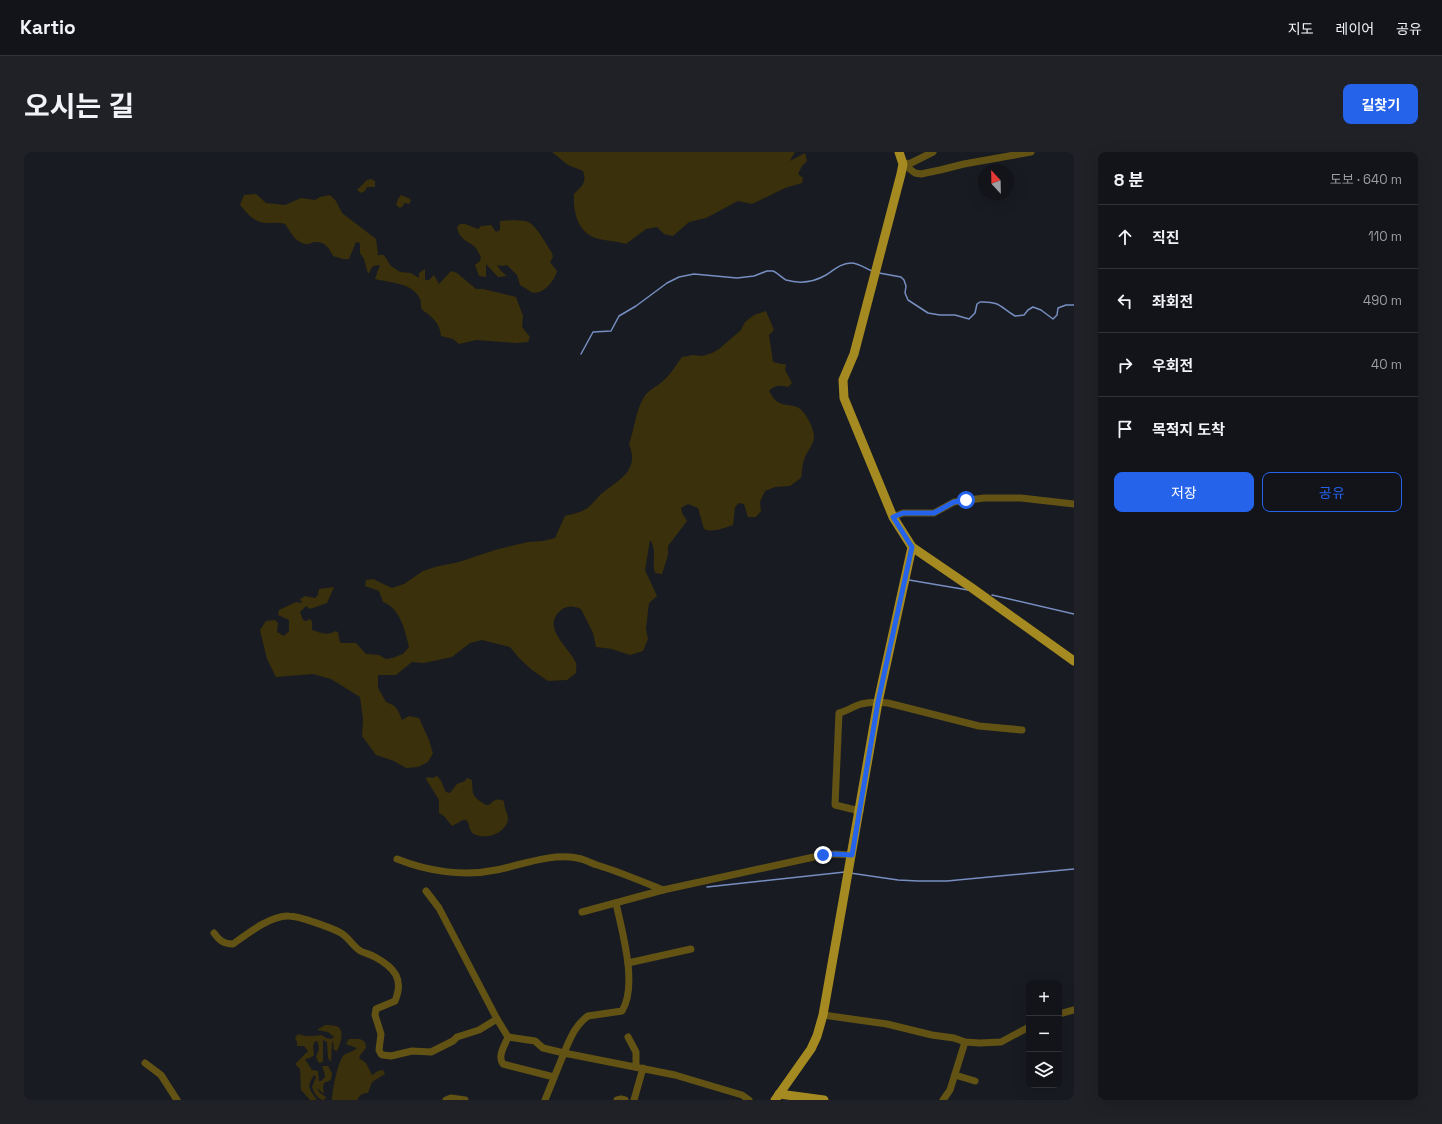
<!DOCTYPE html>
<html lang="ko">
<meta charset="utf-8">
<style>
body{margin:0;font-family:"Space Grotesk","Noto Sans KR",sans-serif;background:#1f2126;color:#f1f3f6}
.controls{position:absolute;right:12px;bottom:12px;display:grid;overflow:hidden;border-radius:8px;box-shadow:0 4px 16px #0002}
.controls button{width:36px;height:36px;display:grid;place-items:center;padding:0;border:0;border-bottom:1px solid #313338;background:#121419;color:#f1f3f6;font:20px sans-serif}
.compass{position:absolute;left:954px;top:12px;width:36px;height:36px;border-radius:50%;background:#121419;box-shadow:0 4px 16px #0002;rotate:338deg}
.stop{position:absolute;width:12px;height:12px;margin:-9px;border:3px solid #2563eb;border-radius:50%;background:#fff}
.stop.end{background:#2563eb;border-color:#fff;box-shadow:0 1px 4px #0008}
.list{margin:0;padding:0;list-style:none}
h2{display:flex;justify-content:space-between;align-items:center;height:52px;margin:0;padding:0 16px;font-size:17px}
h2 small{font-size:13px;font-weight:400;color:#9c9ea2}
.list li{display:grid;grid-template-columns:26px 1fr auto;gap:12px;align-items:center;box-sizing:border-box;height:64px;padding:0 16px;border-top:1px solid #313338}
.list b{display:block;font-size:15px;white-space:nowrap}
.list em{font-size:13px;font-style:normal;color:#9c9ea2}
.actions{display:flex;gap:8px;padding:12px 16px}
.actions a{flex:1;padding:9px 0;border:1px solid #2563eb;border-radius:8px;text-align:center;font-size:14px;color:#2563eb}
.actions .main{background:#2563eb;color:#fff}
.icon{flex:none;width:22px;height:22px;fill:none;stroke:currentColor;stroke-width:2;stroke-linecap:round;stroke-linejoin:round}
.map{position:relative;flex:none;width:1050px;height:948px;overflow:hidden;border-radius:8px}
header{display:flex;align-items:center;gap:24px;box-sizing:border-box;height:56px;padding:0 20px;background:#121419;border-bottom:1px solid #313338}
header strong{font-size:19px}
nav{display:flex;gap:22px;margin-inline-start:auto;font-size:14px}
.intro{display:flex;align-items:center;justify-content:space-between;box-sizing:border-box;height:96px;padding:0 24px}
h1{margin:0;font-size:28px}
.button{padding:10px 18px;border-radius:8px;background:#2563eb;color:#fff;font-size:14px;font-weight:700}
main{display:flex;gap:24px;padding:0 24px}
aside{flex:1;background:#121419;border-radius:8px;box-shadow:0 4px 16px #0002}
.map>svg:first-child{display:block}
.green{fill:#3a300b}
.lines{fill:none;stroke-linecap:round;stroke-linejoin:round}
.stream{stroke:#768ec1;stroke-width:1.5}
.minor{stroke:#625315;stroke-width:7}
.major{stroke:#a48a20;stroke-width:9}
.route{stroke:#2563eb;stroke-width:5}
</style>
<header>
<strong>Kartio</strong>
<nav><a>지도</a><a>레이어</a><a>공유</a></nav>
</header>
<div class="intro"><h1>오시는 길</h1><a class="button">길찾기</a></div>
<main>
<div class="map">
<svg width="1050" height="948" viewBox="0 0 1050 948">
<rect width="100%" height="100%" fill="#181b21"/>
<g class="green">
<path d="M528 0H771L768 5 766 9 781 1 783 9 778 14 774 22 779 26 778 31 761 36 728 52 714 49 682 66 665 70 649 84 640 82 633 75 622 77 602 92C593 89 584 89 575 87 554 82 549 61 550 42 558 34 563 31 559 19L544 13Z"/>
<path d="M347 27 351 29V35H343L341 39 337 41 333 38 343 28Z"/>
<path d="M232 42 242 51 261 53 277 46 291 48 296 45 306 43 312 49 318 61 352 87 354 101 353 103H360L367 114 376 120 387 121 395 126V121L401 117V128H405L410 123 415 132 427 119 433 121 452 137H459L492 145 499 164 498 175 506 185 504 190 492 191 452 188 435 192 429 187 417 184C416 173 411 168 403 161 402 161 398 158 398 157 396 154 398 149 395 145 386 130 366 131 351 127L356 113 349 114 344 122 340 107 336 101V91L332 90 325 107H319L309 104C305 95 300 89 290 90 287 91 283 93 281 92 271 90 266 79 261 72 255 70 251 71 245 71 231 72 224 62 216 53L220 43Z"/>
<path d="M377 43 386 47 387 49 385 52 380 51 379 54 376 56 372 53 374 47Z"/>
<path d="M491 68C495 69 500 68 504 70 513 74 522 92 528 101L529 105 526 110 533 119C531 128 519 144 507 140 504 138 500 135 496 133L493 123 483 113 478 114 473 113 477 119 483 124 474 125 462 112V125L455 124 451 113 456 109 457 105C455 102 454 99 452 96 445 89 435 88 433 75L436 72H441L454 77 457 74 467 73 472 80 476 78V69Z"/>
<path d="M742 159 750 178 745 183 749 210 757 212H762L761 218 768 231 764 235C757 233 750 233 745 239 754 255 758 251 773 255 781 258 791 278 790 286 789 294 782 300 780 308 778 314 778 320 777 326L766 334 751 335 741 339 736 350 737 359 732 365H724L720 352 715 351 711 355 709 373C700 376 689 381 680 377L674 356 664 352 657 356 658 361 663 369 644 394V403L638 422 631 421C627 407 634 400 626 388L621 418 633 444 625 451 622 477 624 487 619 499 606 503 588 497 572 495 569 481 557 457C550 454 543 453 536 459 517 476 546 496 552 511 553 514 552 518 552 521L543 528 524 529 508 518 495 506 486 495 458 488 446 491 428 505 400 511 388 510 372 523H354V536L362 550C373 554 374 558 378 568L385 564 395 566 405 588 409 601 404 610 394 615 382 616 370 609 352 603 338 584 339 568 336 545 307 527 289 522 252 525 243 507 236 478 242 469 251 468 254 471 253 480 260 484 265 479V468L254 463 255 458 272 450 278 451 276 447 281 444 291 446 294 443 295 437 310 435 303 451 286 457 282 454 276 460 279 468 282 469 286 467 288 470V478C296 481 304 484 311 479L314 480 316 490 318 491H332L342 502 355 503 362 507 368 506 379 502 385 495C381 478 376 456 359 450L355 439 341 434 342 428 349 427 368 436 380 432 399 419 411 415 435 410 471 398 504 390 519 389 531 386 541 364C547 362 556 361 562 357 567 354 572 347 577 342 595 327 616 319 605 292 611 276 611 260 620 245 625 237 633 235 639 229 647 222 652 213 658 205L669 203 678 204 688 201 695 197 717 178 721 170 730 163Z"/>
<path d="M413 624C418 628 419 635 422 640L426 641 433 632 441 629 443 626 448 628C449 639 447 643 456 649 460 652 461 653 465 653 470 648 473 646 480 649 480 657 484 661 484 667 482 682 460 689 448 681L445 675V672L442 668H439L428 674 420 664 415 661V648L402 627V626L406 625 408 626Z"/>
<path d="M301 873C305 873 310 873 314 875 321 879 316 893 313 899L310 898 309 890H308L307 910 304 906 303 890 299 888V910L295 911 292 905 295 897 294 890 291 889 289 894 290 903 286 906 281 907 288 918 294 919 295 929H297L301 925 300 919 298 914H304L308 921 307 928 300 931 299 935 300 942 293 936 296 941 302 945 300 948C294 948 290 941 288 935L292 925 290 923C282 936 285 936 293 948H286L277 938 276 917 271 912 284 899 280 894H273V890L271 886 274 882C281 885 290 884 298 883L302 886 307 887 310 885 304 880 293 878Z"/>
<path d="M325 887H336L341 890 342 896 337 902 335 906 342 911 348 923 354 919 359 918 361 922 348 930 344 941C338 941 336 943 333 948H308C308 940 314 908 320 903 324 900 329 900 333 896L322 892Z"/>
</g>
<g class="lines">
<g class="stream">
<path d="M855 121 877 125 880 128 882 134 881 141 884 148 904 161 916 163H931L945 167 951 161 953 152 956 150C976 149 976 155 991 164L1000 163 1004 158 1009 155 1017 158 1029 167 1033 163 1034 156 1042 153H1050"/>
<path d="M557 202 569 180 587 179 595 164 612 154 643 131 655 125 670 122 713 126 730 124 743 119H749C754 121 758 126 762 128 776 132 790 130 802 123 810 118 817 111 827 111 834 111 841 116 848 119"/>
<path d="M885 428 944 438"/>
<path d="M968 443 1050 462"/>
<path d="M826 721 874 728 894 729H923L1050 717"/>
<path d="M683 735 821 720"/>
</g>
<g class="minor">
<path d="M909 0 887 11 879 12 891 21 897 22 916 18 940 12 1007 0"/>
<path d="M869 365 879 361H910L930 350 960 346H997L1050 352"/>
<path d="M836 659 811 653 815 561C823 559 830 554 837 552 846 550 855 550 864 551L955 574 998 578"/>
<path d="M373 707C403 719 439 725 472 718 498 713 526 701 553 706 560 707 567 711 573 713 596 720 617 729 639 738"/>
<path d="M402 739 415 756 473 867 484 885 511 889 519 896 540 901C546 887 551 873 564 864L598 859C614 833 598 780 592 751"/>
<path d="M558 760 639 738 799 703 811 702 828 703"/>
<path d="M190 781C195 788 199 792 209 792 223 782 247 763 265 764 275 764 308 776 317 781 324 785 328 793 335 798 339 801 346 802 351 805 371 816 380 827 371 849L352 857 351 863 357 882 355 898 357 902 359 903 367 904 388 899 407 900 429 889 433 885 455 878 473 867"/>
<path d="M604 811 667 797"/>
<path d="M1035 862 1050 858"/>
<path d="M799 863 863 872 908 883 930 886 941 890 956 891 977 890 1005 875"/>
<path d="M484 885C481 893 473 904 479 912L530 925"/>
<path d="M604 885 612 900V915"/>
<path d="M121 911 137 923 153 948"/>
<path d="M931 923 951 929"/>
<path d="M422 948 427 946 441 948"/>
<path d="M521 948 540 901 651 923 718 943 725 948"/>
<path d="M593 948 597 947 601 948"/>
<path d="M610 948 619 916"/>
<path d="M919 948 926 938 941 890"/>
</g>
<g class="major">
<path d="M888 395 948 436 1050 509"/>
<path d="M755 942 800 948"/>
<path d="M751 948 787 897 793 884 799 863 854 550 888 395 869 365 820 246 819 228 830 202 877 22 879 12 875 0"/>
</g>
</g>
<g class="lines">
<path class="route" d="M799 703 811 702 828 703 854 550 888 395 869 365 879 361H910L930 350 942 348"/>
</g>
</svg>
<div class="controls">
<button>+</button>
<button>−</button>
<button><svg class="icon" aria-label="layers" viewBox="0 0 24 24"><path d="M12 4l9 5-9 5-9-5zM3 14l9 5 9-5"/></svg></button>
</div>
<svg class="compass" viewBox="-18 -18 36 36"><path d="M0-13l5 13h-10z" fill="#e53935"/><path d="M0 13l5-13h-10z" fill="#9c9ea2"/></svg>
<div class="stop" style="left:942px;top:348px"></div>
<div class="stop end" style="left:799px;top:703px"></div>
</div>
<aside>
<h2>8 분<small>도보 · 640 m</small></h2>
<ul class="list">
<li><svg class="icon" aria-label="ahead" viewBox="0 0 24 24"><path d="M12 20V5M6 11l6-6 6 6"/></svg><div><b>직진</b></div><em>110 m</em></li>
<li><svg class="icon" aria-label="left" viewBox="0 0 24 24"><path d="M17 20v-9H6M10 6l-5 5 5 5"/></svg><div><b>좌회전</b></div><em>490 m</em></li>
<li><svg class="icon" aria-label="right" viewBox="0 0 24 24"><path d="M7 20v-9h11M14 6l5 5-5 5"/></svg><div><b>우회전</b></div><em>40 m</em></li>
<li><svg class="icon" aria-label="arrive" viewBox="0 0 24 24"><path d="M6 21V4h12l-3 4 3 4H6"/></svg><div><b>목적지 도착</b></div></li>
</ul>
<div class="actions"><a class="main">저장</a><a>공유</a></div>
</aside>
</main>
